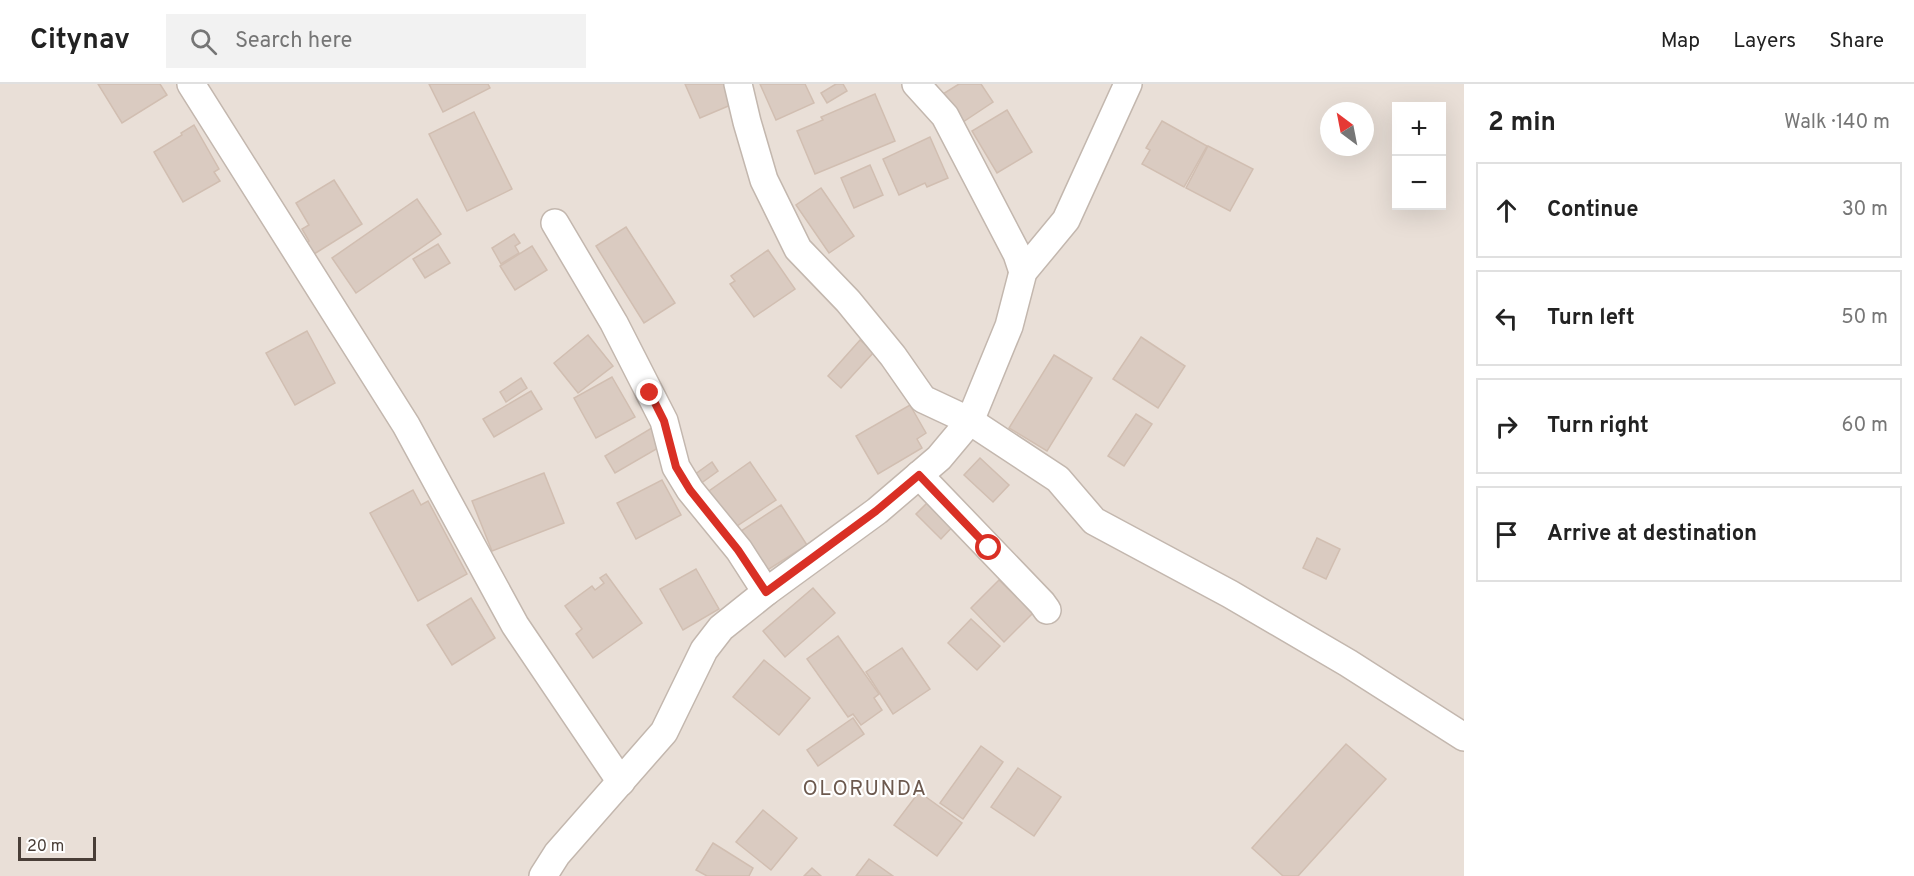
<!DOCTYPE html>
<meta charset="utf-8">
<style>
body{margin:0;font-family:Overpass,sans-serif;background:#f2f2f2;color:#222}
.controls{position:absolute;right:18px;top:18px;display:grid;overflow:hidden;border-radius:0px;box-shadow:0 6px 24px #0002}
.controls button{width:54px;height:54px;display:grid;place-items:center;padding:0;border:0;border-bottom:2px solid #e0e0e0;background:#fff;color:#222;font:30px sans-serif}
.compass{position:absolute;left:1320px;top:18px;width:54px;height:54px;border-radius:50%;background:#fff;box-shadow:0 6px 24px #0002;rotate:328deg}
.scale{position:absolute;left:18px;bottom:15px;width:78px;box-sizing:border-box;padding-left:6px;border:3px solid #493e37;border-top:0;font-size:16px;line-height:21px;white-space:nowrap;color:#493e37;-webkit-text-stroke:4px #fff;paint-order:stroke}
.stop{position:absolute;width:18px;height:18px;margin:-14px;border:4px solid #d93025;border-radius:50%;background:#fff}
.stop.end{background:#d93025;border-color:#fff;box-shadow:0 2px 6px #0008}
.list{margin:0;padding:0;list-style:none}
h2{display:flex;justify-content:space-between;align-items:center;height:78px;margin:0;padding:0 24px;font-size:26px}
h2 small{font-size:20px;font-weight:400;color:#767676}
.list li{display:grid;grid-template-columns:39px 1fr auto;gap:18px;align-items:center;box-sizing:border-box;height:96px;margin:0 12px 12px;padding:0 12px;border:2px solid #e0e0e0;border-radius:0px}
.list b{display:block;font-size:22px;white-space:nowrap}
.list em{font-size:20px;font-style:normal;color:#767676}
.icon{flex:none;width:33px;height:33px;fill:none;stroke:currentColor;stroke-width:2;stroke-linecap:round;stroke-linejoin:round}
.map{position:relative;flex:none;width:1464px;height:792px;overflow:hidden}
header{display:flex;align-items:center;gap:36px;box-sizing:border-box;height:84px;padding:0 30px;background:#fff;border-bottom:2px solid #e0e0e0}
header strong{font-size:28px}
nav{display:flex;gap:33px;margin-inline-start:auto;font-size:21px}
.search{width:420px;height:54px;background:#f2f2f2;display:flex;align-items:center;gap:15px;box-sizing:border-box;padding:0 21px;border-radius:0px;color:#767676;font-size:22px}
main{display:flex}
aside{flex:1;background:#fff}
.map>svg:first-child{display:block}
.residential{fill:#e9dfd7;fill-rule:evenodd}
.building{fill:#dacbc1;stroke:#d1beb1;stroke-width:1.5}
.lines{fill:none;stroke-linecap:round;stroke-linejoin:round}
.street-casing{stroke:#c3b7ae;stroke-width:30}
.street{stroke:#fff;stroke-width:27}
.route{stroke:#d93025;stroke-width:8}
.labels{text-anchor:middle;dominant-baseline:central;stroke-width:4.5;stroke-linejoin:round;paint-order:stroke}
.quarter-label{font-size:21px;letter-spacing:1.5px;fill:#6c594e;stroke:#fff}
</style>
<header>
<strong>Citynav</strong>
<div class="search"><svg class="icon" aria-label="search" viewBox="0 0 24 24"><circle cx="10" cy="10" r="6"/><path d="M15 15l6 6"/></svg>Search here</div>
<nav><a>Map</a><a>Layers</a><a>Share</a></nav>
</header>
<main>
<div class="map">
<svg width="1464" height="792" viewBox="0 0 1464 792">
<rect width="100%" height="100%" fill="#f5efe9"/>
<path class="residential" d="M0 0H1464V792H0ZM1396 22H1442V122H1396ZM1329 27H1365V63H1329Z"/>
<g class="building">
<path d="M98 0H160L167 11 122 39Z"/>
<path d="M429 0H488L490 4 443 28Z"/>
<path d="M685 0H725L733 20 700 34Z"/>
<path d="M760 0H805L814 19 776 36Z"/>
<path d="M836 0H843L847 7 827 19 821 9Z"/>
<path d="M959 0H981L993 18 957 42 938 13Z"/>
<path d="M875 10 895 57 815 90 797 47 823 36 821 33Z"/>
<path d="M1007 26 1032 68 997 89 972 47Z"/>
<path d="M474 28 512 105 467 127 429 50Z"/>
<path d="M1162 37 1207 62 1184 103 1142 80 1150 66 1146 64Z"/>
<path d="M194 41 219 85 214 88 220 97 183 118 154 68 182 51 181 49Z"/>
<path d="M930 53 948 94 927 103 925 99 899 111 883 75Z"/>
<path d="M1208 62 1253 85 1230 127 1186 104Z"/>
<path d="M870 81 883 111 854 124 841 94Z"/>
<path d="M334 96 362 140 311 172 303 160 309 157 302 145 309 141 296 119Z"/>
<path d="M821 104 854 152 829 169 796 121Z"/>
<path d="M417 115 441 150 356 209 332 174Z"/>
<path d="M626 143 675 219 644 239 596 162Z"/>
<path d="M514 150 520 159 515 162 519 169 501 180 492 164Z"/>
<path d="M438 160 450 179 425 194 413 175Z"/>
<path d="M532 162 547 186 515 206 500 182Z"/>
<path d="M768 166 795 205 754 233 730 200 735 197 731 192Z"/>
<path d="M307 247 335 299 295 321 266 269Z"/>
<path d="M588 251 613 282 578 309 554 279Z"/>
<path d="M1141 253 1185 282 1158 324 1113 295Z"/>
<path d="M860 256 874 268 841 304 828 292Z"/>
<path d="M1054 271 1092 294 1047 367 1009 344Z"/>
<path d="M612 293 635 333 596 354 574 314Z"/>
<path d="M521 294 527 304 506 318 500 308Z"/>
<path d="M531 307 542 325 494 353 483 335Z"/>
<path d="M910 321 926 349 917 355 922 364 878 390 856 352Z"/>
<path d="M1136 330 1152 340 1124 382 1108 372Z"/>
<path d="M655 342 665 360 615 389 605 372Z"/>
<path d="M980 374 1009 401 993 418 964 391Z"/>
<path d="M712 378 718 387 700 400 694 391Z"/>
<path d="M750 378 776 416 734 444 709 407Z"/>
<path d="M544 389 564 439 492 467 472 417Z"/>
<path d="M662 396 681 431 636 455 617 419Z"/>
<path d="M413 406 421 421 428 417 467 490 418 517 370 429Z"/>
<path d="M932 414 957 438 941 455 916 430Z"/>
<path d="M781 421 807 461 766 487 741 447Z"/>
<path d="M1317 454 1340 465 1326 495 1303 484Z"/>
<path d="M696 485 719 525 683 546 660 505Z"/>
<path d="M606 490 642 539 593 574 576 550 582 545 565 522 592 502 595 506 604 499 600 494Z"/>
<path d="M999 496 1033 529 1004 558 971 524Z"/>
<path d="M813 504 835 529 785 573 763 547Z"/>
<path d="M471 514 495 554 452 581 427 541Z"/>
<path d="M971 535 1000 562 977 586 948 559Z"/>
<path d="M838 552 879 610 874 614 882 626 861 641 853 630 848 633 807 575Z"/>
<path d="M902 564 930 605 893 630 866 588Z"/>
<path d="M764 576 810 614 779 651 733 613Z"/>
<path d="M853 634 864 650 818 682 807 666Z"/>
<path d="M1346 660 1386 695 1298 792H1283L1252 764Z"/>
<path d="M981 662 1003 678 963 735 940 719Z"/>
<path d="M1018 684 1061 713 1034 752 991 723Z"/>
<path d="M919 708 962 739 937 772 894 741Z"/>
<path d="M763 726 797 754 771 786 736 758Z"/>
<path d="M713 759 753 784 749 792H707L696 786Z"/>
<path d="M869 775 893 792H856Z"/>
<path d="M812 784 821 792H804Z"/>
</g>
<g class="lines">
<g class="street-casing">
<g id="street">
<path d="M191 0 406 341 515 541 621 698"/>
<path d="M738 0 747 38 764 96 798 165 848 217 893 272 923 315 970 337 1058 395 1094 437 1230 510 1348 579 1464 653"/>
<path d="M916 0 945 32 1017 170 1023 188"/>
<path d="M555 139 614 239 664 337 676 383 690 406 739 466 766 508"/>
<path d="M919 391 1042 519 1047 526"/>
<path d="M543 792 557 770 664 648 704 566 721 544 766 508 877 427 939 374 970 337 1009 242 1023 188 1066 136 1128 0"/>
</g>
</g>
<use href="#street" class="street"/>
</g>
<g class="lines">
<path class="route" d="M650 309 664 337 676 383 690 406 738 466 766 508 876 427 919 391 989 464"/>
</g>
<g class="labels">
<g class="quarter-label">
<text x="865" y="705">OLORUNDA</text>
</g>
</g>
</svg>
<div class="controls">
<button>+</button>
<button>−</button>
</div>
<svg class="compass" viewBox="-18 -18 36 36"><path d="M0-13l5 13h-10z" fill="#e53935"/><path d="M0 13l5-13h-10z" fill="#767676"/></svg>
<div class="scale">20 m</div>
<div class="stop" style="left:989px;top:464px"></div>
<div class="stop end" style="left:650px;top:309px"></div>
</div>
<aside>
<h2>2 min<small>Walk · 140 m</small></h2>
<ul class="list">
<li><svg class="icon" aria-label="ahead" viewBox="0 0 24 24"><path d="M12 20V5M6 11l6-6 6 6"/></svg><div><b>Continue</b></div><em>30 m</em></li>
<li><svg class="icon" aria-label="left" viewBox="0 0 24 24"><path d="M17 20v-9H6M10 6l-5 5 5 5"/></svg><div><b>Turn left</b></div><em>50 m</em></li>
<li><svg class="icon" aria-label="right" viewBox="0 0 24 24"><path d="M7 20v-9h11M14 6l5 5-5 5"/></svg><div><b>Turn right</b></div><em>60 m</em></li>
<li><svg class="icon" aria-label="arrive" viewBox="0 0 24 24"><path d="M6 21V4h12l-3 4 3 4H6"/></svg><div><b>Arrive at destination</b></div></li>
</ul>
</aside>
</main>
